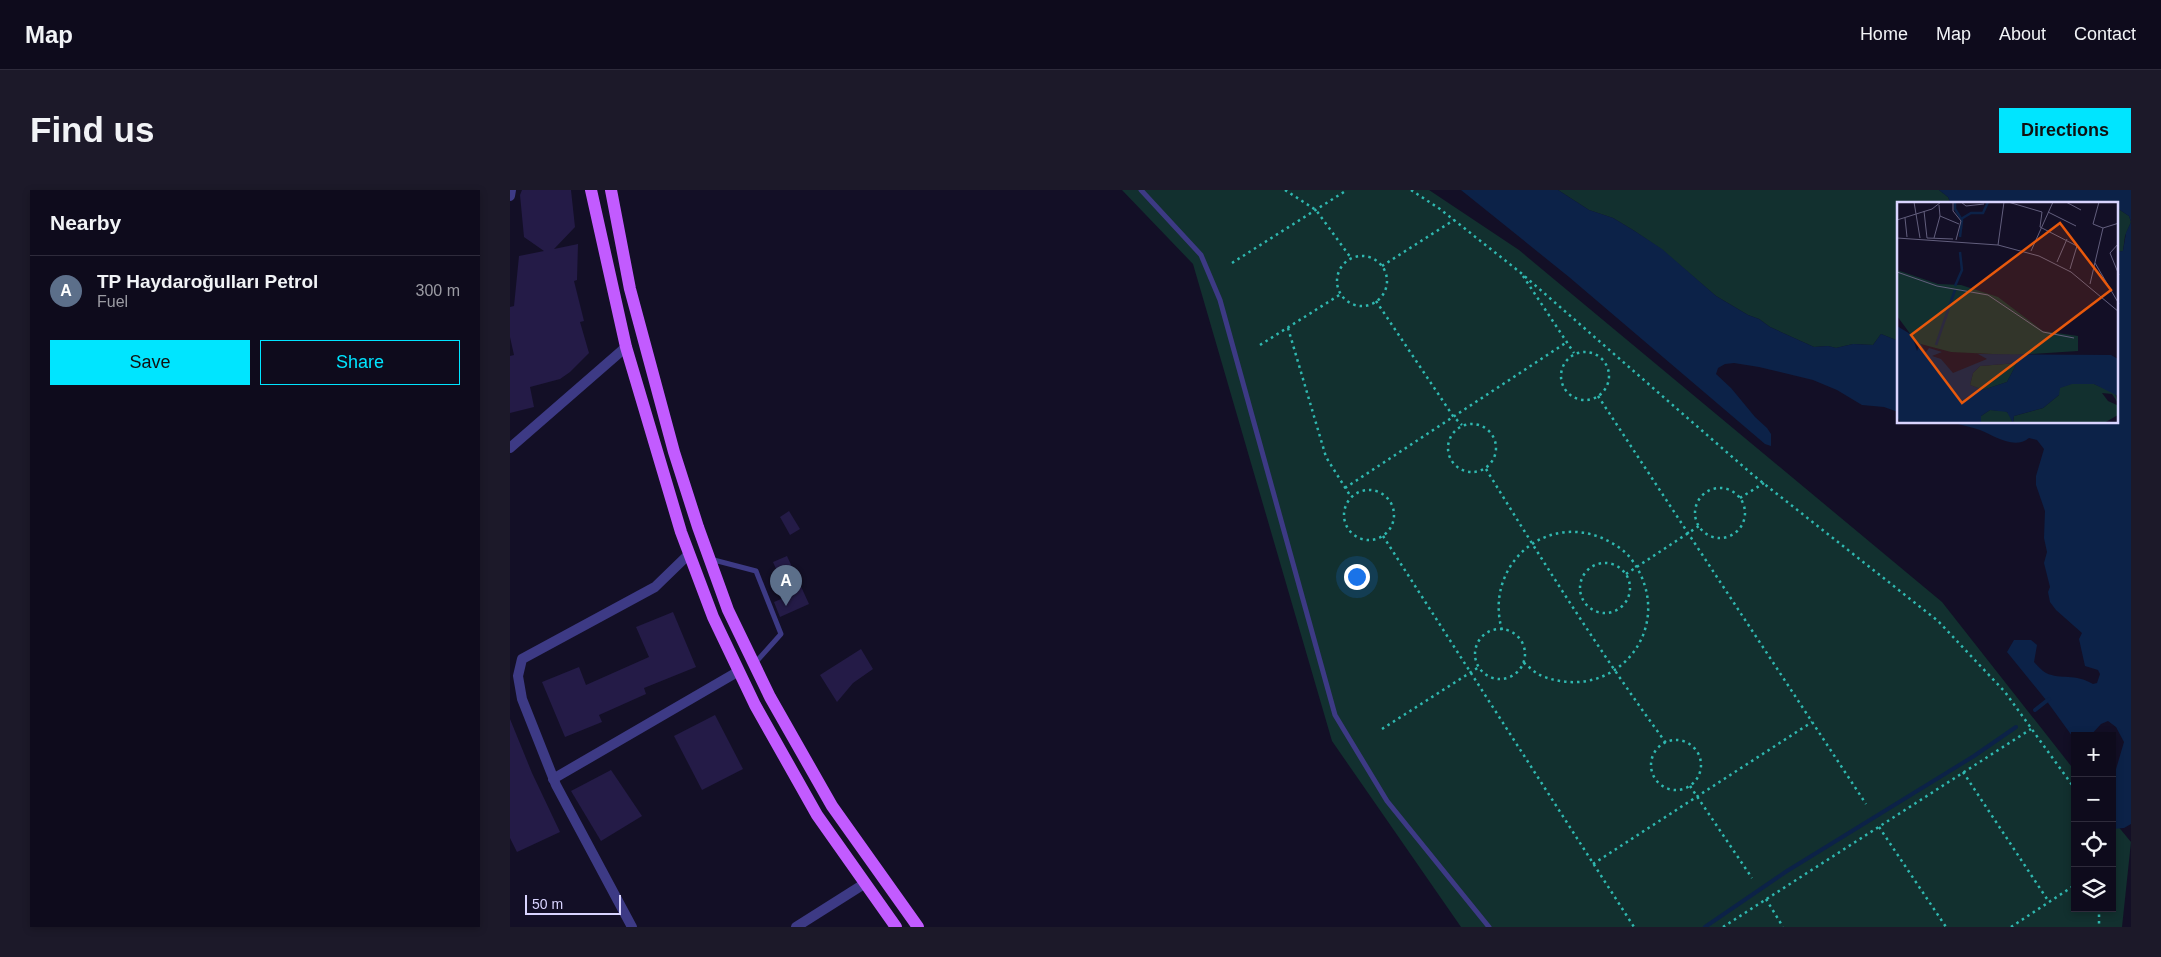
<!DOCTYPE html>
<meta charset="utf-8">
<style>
body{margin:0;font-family:Helvetica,sans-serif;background:#1c1929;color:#f1f3f6}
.controls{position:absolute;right:15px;bottom:15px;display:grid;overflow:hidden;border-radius:0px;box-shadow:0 2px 8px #0003}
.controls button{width:45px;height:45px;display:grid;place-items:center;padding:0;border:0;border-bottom:1px solid #2e2b3b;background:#0e0b1c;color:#f1f3f6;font:25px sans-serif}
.scale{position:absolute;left:15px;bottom:12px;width:96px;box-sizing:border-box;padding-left:5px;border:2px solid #d9d4ff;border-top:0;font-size:14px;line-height:18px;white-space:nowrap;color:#d9d4ff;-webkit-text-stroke:4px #130f26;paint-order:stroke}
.you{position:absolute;left:846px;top:386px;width:18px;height:18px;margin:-12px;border:4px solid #fff;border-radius:50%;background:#1a73e8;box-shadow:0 0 0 8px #1a73e833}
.badge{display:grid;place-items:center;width:32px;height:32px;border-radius:50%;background:#00e5ff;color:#fff;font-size:16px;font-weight:700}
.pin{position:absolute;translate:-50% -41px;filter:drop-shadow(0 1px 2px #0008)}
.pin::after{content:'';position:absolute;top:26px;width:18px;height:15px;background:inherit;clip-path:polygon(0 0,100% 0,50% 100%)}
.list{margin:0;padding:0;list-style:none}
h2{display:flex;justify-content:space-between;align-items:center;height:65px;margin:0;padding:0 20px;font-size:21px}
h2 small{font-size:16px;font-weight:400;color:#9b9ba3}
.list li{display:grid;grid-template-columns:32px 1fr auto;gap:15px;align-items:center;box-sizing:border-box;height:70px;padding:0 20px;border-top:1px solid #2e2b3b}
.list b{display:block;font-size:19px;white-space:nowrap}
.list p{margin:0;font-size:16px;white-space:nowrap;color:#9b9ba3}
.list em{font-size:16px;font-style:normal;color:#9b9ba3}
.actions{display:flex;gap:10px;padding:15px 20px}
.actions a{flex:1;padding:11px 0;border:1px solid #00e5ff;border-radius:0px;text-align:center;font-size:18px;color:#00e5ff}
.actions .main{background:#00e5ff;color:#111}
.icon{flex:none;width:28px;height:28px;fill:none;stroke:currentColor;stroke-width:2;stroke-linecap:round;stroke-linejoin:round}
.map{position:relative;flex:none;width:1621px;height:737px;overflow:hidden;border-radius:0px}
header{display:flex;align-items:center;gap:30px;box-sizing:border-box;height:70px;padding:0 25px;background:#0e0b1c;border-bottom:1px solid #2e2b3b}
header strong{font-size:24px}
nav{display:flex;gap:28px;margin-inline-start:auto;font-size:18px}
.intro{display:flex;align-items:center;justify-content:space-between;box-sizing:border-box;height:120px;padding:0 30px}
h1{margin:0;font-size:35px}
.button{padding:12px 22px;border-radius:0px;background:#00e5ff;color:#111;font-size:18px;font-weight:700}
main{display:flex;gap:30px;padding:0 30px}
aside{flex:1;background:#0e0b1c;border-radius:0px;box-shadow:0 2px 8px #0003}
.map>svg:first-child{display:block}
.green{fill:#12302f}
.water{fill:#0c2248}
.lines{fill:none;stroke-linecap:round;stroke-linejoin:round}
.stream{stroke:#0c2248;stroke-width:4}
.building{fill:#241b47}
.path{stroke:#2fb8b0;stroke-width:2.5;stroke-dasharray:2.5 4;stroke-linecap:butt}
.lane{stroke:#3d3a85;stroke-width:5}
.street{stroke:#3d3a85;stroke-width:10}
.primary{stroke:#c25bff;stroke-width:12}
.inset-river{fill:none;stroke:#0c2248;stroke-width:2.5}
.inset-road{fill:none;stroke:#625e7d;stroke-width:1}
.view{fill:#e8590c;fill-opacity:0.15;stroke:#e8590c;stroke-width:2.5}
.inset-edge{fill:none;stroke:#d9d4ff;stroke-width:2.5}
</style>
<header>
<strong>Map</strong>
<nav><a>Home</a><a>Map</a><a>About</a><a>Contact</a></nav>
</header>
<div class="intro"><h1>Find us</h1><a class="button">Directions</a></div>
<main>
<aside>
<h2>Nearby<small></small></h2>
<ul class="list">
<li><span class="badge" style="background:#5c6f8a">A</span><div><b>TP Haydaroğulları Petrol</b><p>Fuel</p></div><em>300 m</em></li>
</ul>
<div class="actions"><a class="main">Save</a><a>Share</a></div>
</aside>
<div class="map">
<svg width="1621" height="737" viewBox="0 0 1621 737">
<rect width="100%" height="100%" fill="#130f26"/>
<g class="green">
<path d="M612 0H919L1009 60 1432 412 1565 581V718H1602V629L1621 652 1612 737H951L822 551 683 74Z"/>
<path d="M1048 0H1429L1438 7 1441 14H1388V148L1386 150 1371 144 1363 155 1343 154 1326 158 1318 156 1304 157 1260 137 1249 129 1238 125 1206 106 1151 59 1123 40 1103 28 1079 20Z"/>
<path d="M1607 18 1619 26 1621 32 1615 46 1613 61 1609 62Z"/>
</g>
<g class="water">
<path d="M951 0H1048L1079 20 1103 28 1123 40 1152 59 1206 106 1238 125 1249 129 1260 137 1304 157 1318 156 1326 158 1343 154 1363 155 1371 144 1386 150 1388 148V222L1374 217 1352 215 1327 200 1303 190 1249 177 1224 173 1215 174 1208 178 1206 184 1221 198 1245 227 1257 238 1261 244V256L1255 254 1059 87Z"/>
<path d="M1429 0H1621V32L1619 26 1607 18V14H1441L1438 7Z"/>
<path d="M1621 32V634L1614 638 1603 639 1602 629 1606 611 1604 586 1614 552 1606 537 1598 531 1591 534 1580 546H1565V550L1536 510 1497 462 1504 450H1521L1527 455 1524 472C1528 476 1532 481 1536 483 1551 490 1565 483 1583 494L1587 493 1590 484 1588 480 1575 476 1569 449 1572 443 1546 420 1540 412 1538 402 1540 397 1534 373 1537 362 1534 348 1535 321 1526 295V286L1534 259 1527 250 1519 248C1504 260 1485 246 1470 240 1462 237 1452 235 1443 233L1607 232V62L1613 61 1616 43Z"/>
</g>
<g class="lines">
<g class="stream">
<path d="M1525 520 1539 509"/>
<path d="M1195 737 1277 681 1464 566 1506 537"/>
</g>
</g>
<g class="building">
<path d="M12 0H61L65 37 44 59 68 54 67 90 64 91 74 131 70 132 79 163 60 182 50 189 20 197 24 217 0 223V166L4 165 0 147V117L4 116 9 66 34 61 14 47 10 5Z"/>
<path d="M279 321 290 339 280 345 270 327Z"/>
<path d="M277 366 299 414 270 427 264 412 278 406 263 372Z"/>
<path d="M163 422 186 477 134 498 136 504 89 525 92 532 55 547 32 492 69 477 76 495 139 467 126 437Z"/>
<path d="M351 459 363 479 343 493 327 512 310 485Z"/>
<path d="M205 525 233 579 192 600 164 546Z"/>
<path d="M0 529 22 583 50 642 7 662 0 648Z"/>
<path d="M101 580 132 626 91 651 61 601Z"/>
</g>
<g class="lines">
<g class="path">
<path d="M775 0 806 20 841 68"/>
<path d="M901 0 930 19 1011 83 1243 285 1428 431 1495 502 1565 599"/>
<circle cx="852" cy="91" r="25"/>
<path d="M722 73 837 0"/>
<path d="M872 76 944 30"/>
<path d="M1013 86 1064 163"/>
<path d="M866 111 943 226 952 235"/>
<path d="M778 138 816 267 841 307"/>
<path d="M750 155 831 104"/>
<circle cx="1075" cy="186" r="24"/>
<path d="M1088 206 1356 614"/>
<circle cx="962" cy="258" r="24"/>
<path d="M976 279C1033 372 1091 464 1156 553"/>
<path d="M835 298 1057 152"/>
<circle cx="1210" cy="323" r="25"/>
<circle cx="859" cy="325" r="25"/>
<path d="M1230 308 1254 293"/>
<path d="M873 346 1124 737"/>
<circle cx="1095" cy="398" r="25"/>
<path d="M1116 384 1189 336"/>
<circle cx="990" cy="464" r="25"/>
<path d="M992 440C974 378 1032 323 1092 348 1103 353 1115 360 1122 370 1169 436 1106 515 1032 486 1025 483 1019 477 1013 472"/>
<path d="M872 539 969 477"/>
<circle cx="1166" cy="575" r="25"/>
<path d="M1453 582 1539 712"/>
<path d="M1180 596 1242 688"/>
<path d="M1369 637 1436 737"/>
<path d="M1083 674 1302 532"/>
<path d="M1256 709 1273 737"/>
<path d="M1589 718V737"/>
<path d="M1213 737 1521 539"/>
<path d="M1501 737 1565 695"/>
</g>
<g class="lane">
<path d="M631 0 691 65 710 110 825 525 877 611 979 737"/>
<path d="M200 369 246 381 271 444 245 473"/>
</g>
<g class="street">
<path d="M0 6 1 0"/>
<path d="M0 258 116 157"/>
<path d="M43 589 229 481"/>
<path d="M122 737 46 595 12 509 8 486 12 469 145 397 179 364"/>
<path d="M286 737 354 694"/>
</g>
<g class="primary">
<path d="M81 0 116 157 171 342 203 427 245 515 307 625 386 737"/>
<path d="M101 0 120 99 164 262 188 337 218 420 260 507 322 616 408 737"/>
</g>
</g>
<g transform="translate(1387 12)">
<rect width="221" height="221" fill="#130f26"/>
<path d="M0 68 41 82 64 83 101 95 146 129 181 134V149L117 153 54 150 20 141 0 114ZM120 161 110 180 86 188 73 183 76 171 83 164ZM174 182H197L218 191 221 201 215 192 205 191 211 199 222 204 221 213 207 221H116L117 214 146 206 162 193V186ZM93 208 108 209 114 213 115 220 84 221V214Z" fill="#12302f"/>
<path d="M0 124 15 133 20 149 23 141 29 150 32 146 45 150 35 154 44 157 56 171 90 157 81 152 214 153 221 157V194L197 182H175L163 186 162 193 146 206 117 214 116 221 110 210 93 208 84 214V221H4L0 215ZM120 161 110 180 86 188 73 183 76 171 83 164Z" fill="#0c2248" fill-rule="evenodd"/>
<path class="inset-river" d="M58 0V7L65 18 63 35M64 17 74 11H86L91 0M58 84 65 68 63 50M39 143 58 88"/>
<path class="inset-road" d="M17 0 23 36M56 0V9L64 19 59 38M64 0 69 4 87 2M111 0 145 10 143 25 180 44 173 67M169 0 184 8M202 0 196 22 206 26 222 21M27 9 30 36M151 10 179 24M43 14 62 22M8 16 10 35M0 18 35 7 44 0M0 36 101 43 142 54 174 70 222 110M30 36 56 37M37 36 43 14 42 3M222 41 213 51 222 73M101 43 107 0M134 49 156 0M160 60 170 37M198 61 222 102M0 70 40 84 91 93 146 130 177 136M193 82 206 26"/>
<path class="view" d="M163 21 214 88 65 201 14 133Z"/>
<rect width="221" height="221" class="inset-edge"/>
</g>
</svg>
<div class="controls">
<button>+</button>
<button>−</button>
<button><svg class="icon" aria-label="locate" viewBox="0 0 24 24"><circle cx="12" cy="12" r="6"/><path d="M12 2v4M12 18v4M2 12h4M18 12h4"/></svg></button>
<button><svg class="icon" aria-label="layers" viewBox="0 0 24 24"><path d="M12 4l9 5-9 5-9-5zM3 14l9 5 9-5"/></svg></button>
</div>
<div class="scale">50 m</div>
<div class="you"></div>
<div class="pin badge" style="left:276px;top:416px;background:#5c6f8a">A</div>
</div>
</main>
